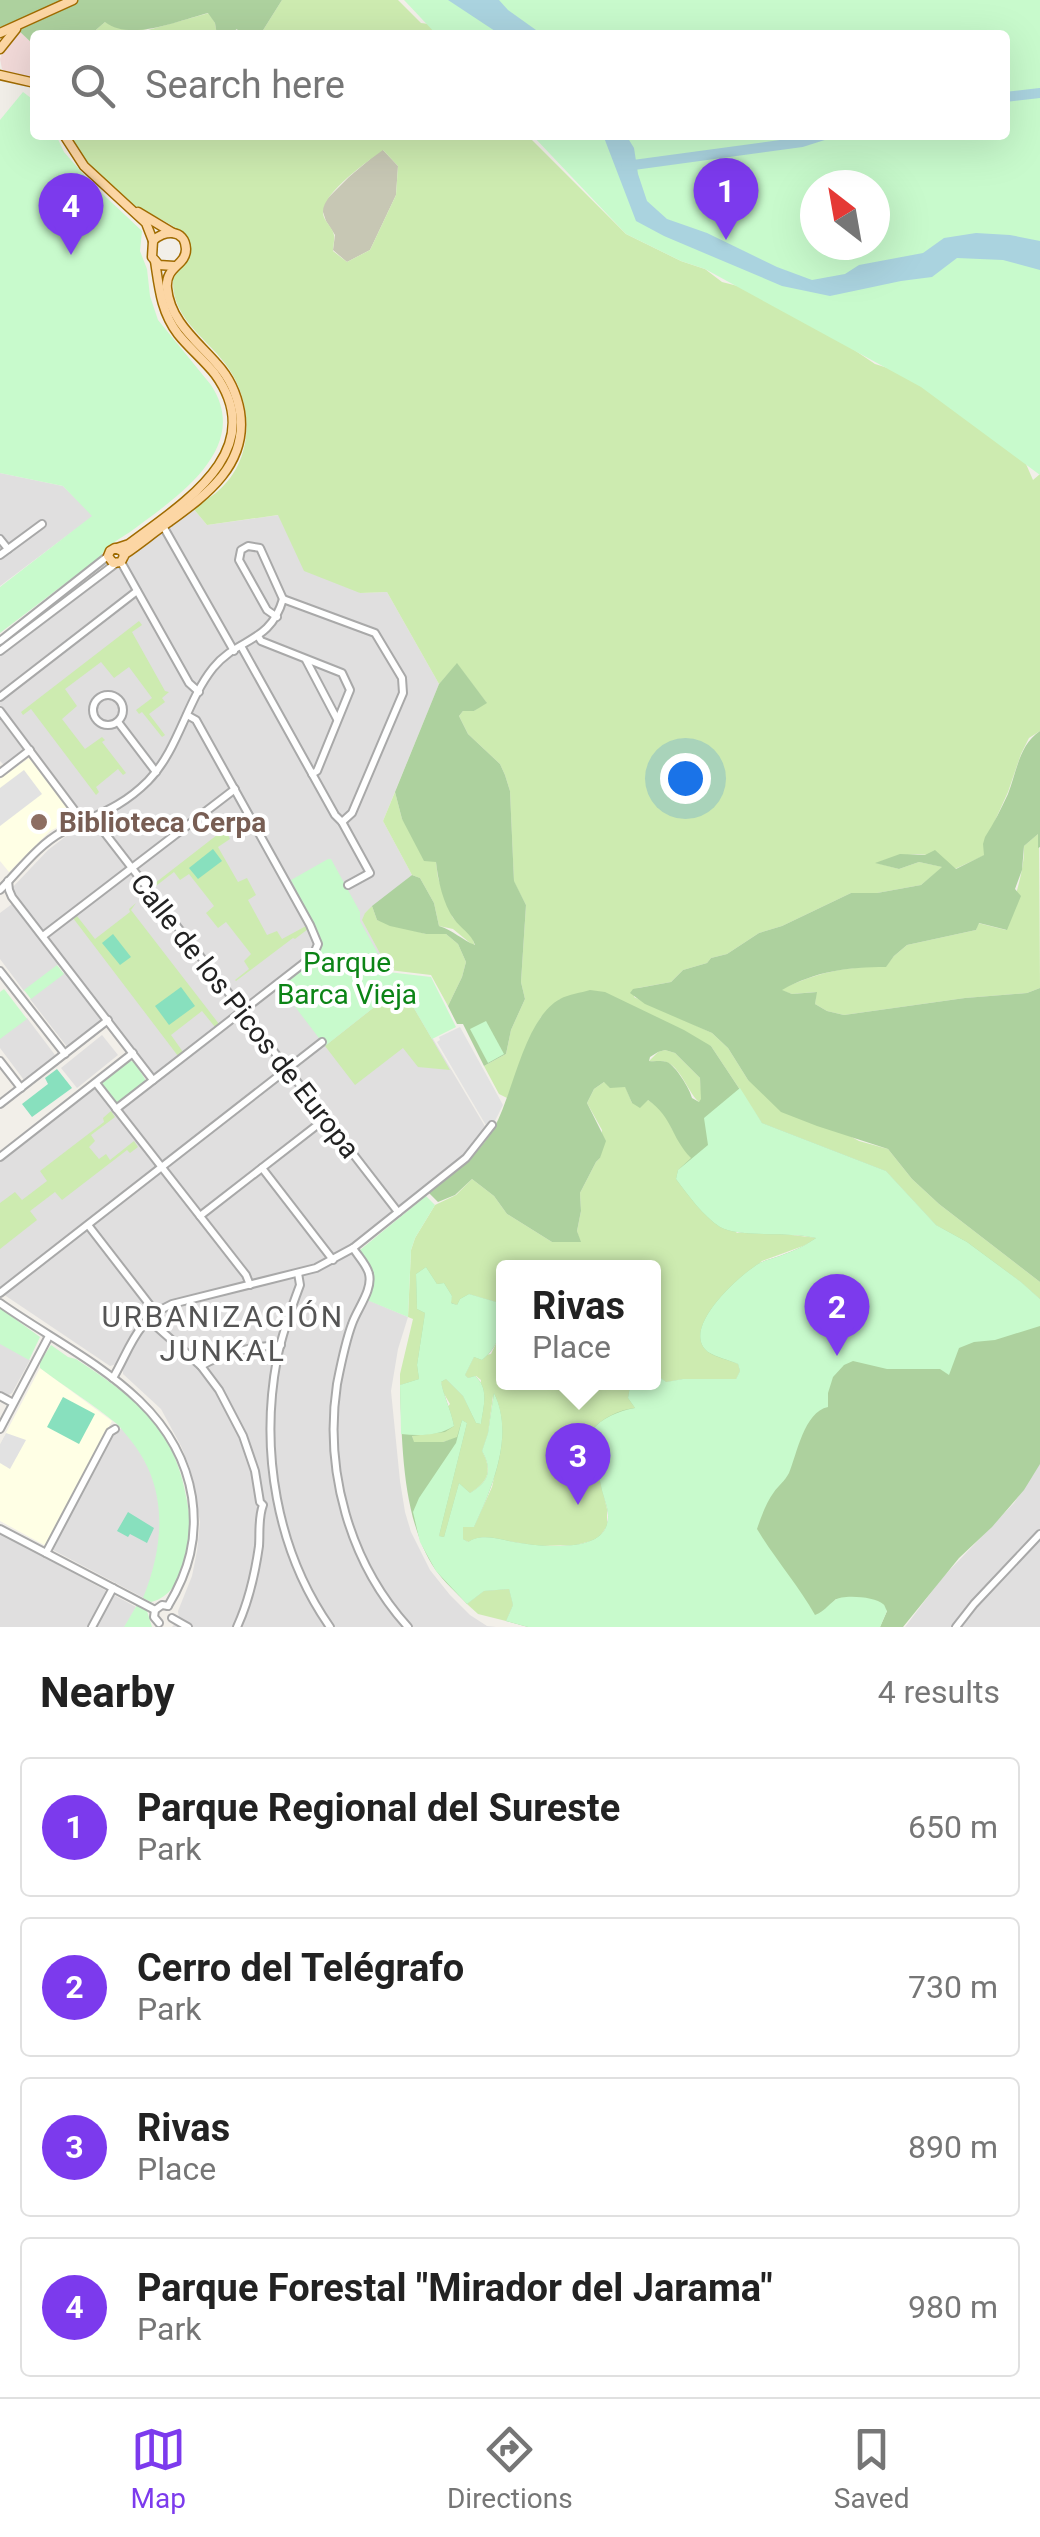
<!DOCTYPE html>
<meta charset="utf-8">
<style>
body{margin:0;font-family:Roboto,sans-serif;background:#f6f6f6;color:#222}
.compass{position:absolute;left:800px;top:170px;width:90px;height:90px;border-radius:50%;background:#fff;box-shadow:0 10px 40px #0002;rotate:329deg}
.you{position:absolute;left:685px;top:778px;width:35px;height:35px;margin:-25px;border:8px solid #fff;border-radius:50%;background:#1a73e8;box-shadow:0 0 0 15px #1a73e833}
.badge{display:grid;place-items:center;width:65px;height:65px;border-radius:50%;background:#7c3aed;color:#fff;font-size:32px;font-weight:700}
.pin{position:absolute;translate:-50% -82px;filter:drop-shadow(0 2px 5px #0008)}
.pin::after{content:'';position:absolute;top:52px;width:35px;height:30px;background:inherit;clip-path:polygon(0 0,100% 0,50% 100%)}
.popup{position:absolute;left:496px;top:1260px;width:165px;height:130px;box-sizing:border-box;display:grid;place-content:center;border-radius:10px;background:#fff;filter:drop-shadow(0 2px 8px #0005);font-size:32px;white-space:nowrap;color:#767676}
.popup b{font-size:38px;color:#222}
.popup::after{content:'';position:absolute;left:50%;top:100%;margin-left:-20px;border:20px solid transparent;border-top-color:#fff}
.list{margin:0;padding:0;list-style:none}
h2{display:flex;justify-content:space-between;align-items:center;height:130px;margin:0;padding:0 40px;font-size:42px}
h2 small{font-size:32px;font-weight:400;color:#767676}
.list li{display:grid;grid-template-columns:65px 1fr auto;gap:30px;align-items:center;box-sizing:border-box;height:140px;margin:0 20px 20px;padding:0 20px;border:2px solid #e0e0e0;border-radius:10px}
.list b{display:block;font-size:38px;white-space:nowrap}
.list p{margin:0;font-size:32px;white-space:nowrap;color:#767676}
.list em{font-size:32px;font-style:normal;color:#767676}
.icon{flex:none;width:55px;height:55px;fill:none;stroke:currentColor;stroke-width:2;stroke-linecap:round;stroke-linejoin:round}
.map{position:relative;flex:none;width:1040px;height:1627px;overflow:hidden}
.search{position:absolute;background:#fff;box-shadow:0 10px 40px #0002;left:30px;right:30px;top:30px;height:110px;display:flex;align-items:center;gap:25px;box-sizing:border-box;padding:0 35px;border-radius:10px;color:#767676;font-size:38px}
.sheet{height:770px;background:#fff}
nav{display:flex;justify-content:space-around;align-items:center;box-sizing:border-box;height:140px;border-top:2px solid #e0e0e0;background:#fff;font-size:28px;color:#767676}
nav a{display:grid;justify-items:center;gap:5px}
nav .on{color:#7c3aed}
.map>svg:first-child{display:block}
.residential{fill:#e0dfdf}
.commercial{fill:#f2dad9}
.education{fill:#ffffe5}
.construction{fill:#c7c7b4}
.grass{fill:#cdebb0;fill-rule:evenodd}
.forest{fill:#add19e;fill-rule:evenodd}
.park{fill:#c8facc;fill-rule:evenodd}
.pitch{fill:#88e0be}
.parking{fill:#e2e2e2}
.water{fill:#aad3df}
.lines{fill:none;stroke-linecap:round;stroke-linejoin:round}
.river{stroke:#aad3df;stroke-width:10}
.minor-casing{stroke:#a9a9a9;stroke-width:10}
.major-casing{stroke:#a06b00;stroke-width:11}
.minor{stroke:#fff;stroke-width:6}
.major{stroke:#fcd6a4;stroke-width:8}
.education-dot{fill:#8d6e63;stroke:#fff;stroke-width:4}
.labels{text-anchor:middle;dominant-baseline:central;stroke-width:8;stroke-linejoin:round;paint-order:stroke}
.education-label{font-size:28px;font-weight:bold;fill:#785e54;stroke:#fff;text-anchor:start}
.park-label{font-size:28px;fill:#0c8416;stroke:#fff}
.street-label{font-size:28px;fill:#222;stroke:#fff}
.neighbourhood-label{font-size:30px;letter-spacing:2.5px;fill:#555;stroke:#fff}
</style>
<div class="map">
<svg width="1040" height="1627" viewBox="0 0 1040 1627">
<rect width="100%" height="100%" fill="#f2efe9"/>
<g class="residential">
<path d="M0 473 63 486 93 516 0 586Z"/>
<path d="M192 507 207 525 279 515 360 593 387 592 439 684 383 821 412 875 365 913 389 970 401 985 486 1128 462 1158 355 1242 314 1265 172 1301 157 1307 135 1328 117 1364 110 1366 0 1292V1161L94 1088 115 1114 158 1080 11 889 48 850 65 837 90 824 0 705V655L84 588Z"/>
<path d="M0 719 23 750 4 765 0 761Z"/>
<path d="M12 904 59 964 24 991 0 959V913Z"/>
<path d="M65 972 101 1019V1022L68 1048 30 999Z"/>
<path d="M27 1018 55 1055 24 1080 0 1048V1038Z"/>
<path d="M102 1035 118 1055 77 1088 61 1068Z"/>
<path d="M351 1254 362 1267 367 1280 368 1300 408 1317 398 1349 391 1391 400 1481 405 1512 411 1532 430 1570 450 1595 470 1615 487 1626 496 1627H172L179 1619 178 1611 192 1576 197 1551 200 1522 190 1468 181 1446 161 1409 123 1374V1370L132 1344 141 1330 165 1311 317 1270Z"/>
<path d="M0 1341 30 1360 12 1393 7 1396 0 1392Z"/>
<path d="M122 1428 141 1452 155 1481 162 1520 157 1561 144 1598 53 1550 52 1546 111 1433Z"/>
<path d="M1040 1463V1627H905L942 1578 1014 1503Z"/>
<path d="M0 1533 136 1607 125 1627H0Z"/>
</g>
<path class="commercial" d="M18 30 35 46V79L4 73 2 69 0 59 3 50Z"/>
<g class="education">
<path d="M29 758 75 818 50 831 9 872 0 861V779Z"/>
<path d="M40 1368 112 1421 46 1546 0 1521V1444Z"/>
</g>
<path class="construction" d="M382 149 398 166 396 195 370 250 347 262 333 250 335 235 326 221 322 209 324 202 349 177Z"/>
<g class="grass">
<path d="M282 0H398L421 23 436 25 441 35H260Z"/>
<path d="M209 13 215 23 217 35H90L105 22 148 30Z"/>
<path d="M68 135H527L626 234 681 261 705 269 722 282 773 295 875 364 891 369 917 362 1026 464 1033 480 1040 474V731L1029 738 1021 754 1008 792 993 825 985 855 955 869C935 848 903 853 877 863L899 869 919 862 943 867 921 885 877 893H851L782 926 759 933 727 954 711 958 707 963 683 970 671 982 638 988 634 997 712 1033 728 1048 748 1080 859 1141 888 1149 912 1179 939 1204 1040 1282V1299L1021 1282 967 1243 936 1225 886 1171 762 1123 711 1046 560 999 541 1017 533 1032 507 1098 499 1094 484 1066 506 1054 511 1030 525 999 521 982 526 905 514 882 510 791 505 775 500 764 468 734 459 716 463 711H474L486 702 457 664 439 684 387 592 360 593 304 571 278 515 207 525 192 507C200 502 211 498 218 491 254 460 254 406 229 369 209 339 171 320 173 279 179 268 193 259 190 245 187 228 148 214 133 205 106 188 84 162 68 135ZM383 150 398 166 396 195 370 250 347 262 333 251C333 249 335 236 334 235 332 226 324 222 323 213 321 194 368 161 383 150Z"/>
<path d="M139 621 142 625 132 632 165 691 169 692 162 698 165 702 149 714 165 735 162 737 142 712 139 714 136 710 152 698 129 667 114 678 101 662 65 689 77 706 62 719 85 749 102 737 105 740 102 742 126 773 123 775 118 769 96 787 99 792 96 795 31 709 23 715 21 712Z"/>
<path d="M395 792 402 819 436 862 438 878 453 918 472 936 475 947 453 929 439 926 434 903 420 878 412 875 383 821Z"/>
<path d="M244 814 245 816 226 830 230 839 218 847 238 882 247 878 256 895 248 900 267 935 277 931 282 939 306 926 308 929 295 939 293 938 236 981 235 980 249 969 244 961 251 954 226 922 218 928 206 913 214 906 189 874 180 880 174 872 152 889 150 887Z"/>
<path d="M1039 833 1040 988 1027 993 965 998 844 1015 827 1011 815 1004 816 992 792 994 780 990C818 972 844 967 886 966L894 956 907 945 976 930 978 923 1006 930C1012 904 1025 872 1024 846Z"/>
<path d="M136 903 131 910 219 1024 215 1027 202 1011 171 1035 183 1052 178 1056 73 918 77 916 95 939 130 912 129 909Z"/>
<path d="M372 906 377 920 426 934H446L458 944 466 962 462 977 448 1006 431 975 389 970 362 920 365 913Z"/>
<path d="M401 986 450 1070 418 1067 403 1048 355 1085 325 1046Z"/>
<path d="M665 1050 675 1053 700 1078 702 1100 699 1102C689 1094 680 1066 666 1062 661 1060 655 1062 649 1061L658 1052Z"/>
<path d="M604 1082 625 1086 632 1103 648 1100 665 1112 672 1129 692 1159 678 1170 737 1233 765 1232 818 1238 803 1246 762 1261 723 1295 708 1351 738 1364 740 1371 736 1379H683L666 1382 657 1375H653V1268H503V1304L469 1294 457 1305 450 1302 451 1295 444 1284H437L425 1313 419 1380 400 1385V1374L413 1319 408 1317 411 1250 415 1238 435 1205 456 1195 472 1179 494 1196 507 1214 552 1242H580L577 1231 581 1211 580 1193 596 1162 600 1158 602 1130 587 1103 594 1089Z"/>
<path d="M111 1111 115 1117 91 1135 95 1141 89 1147 99 1159 106 1154 110 1160 134 1141 138 1147 130 1153 127 1150 62 1200 55 1192 30 1211 37 1220 0 1249V1203L15 1192 22 1200 47 1181 40 1171 104 1122 103 1118Z"/>
<path d="M503 1329V1382L634 1383 630 1386 636 1408 591 1431 597 1451 601 1485 607 1509V1526L598 1539 576 1545 538 1546 483 1537 469 1542 462 1539 463 1527H474L492 1487 501 1447 502 1432 493 1396 488 1433 482 1451C493 1471 488 1482 470 1493L459 1484 444 1538 439 1536 457 1438 443 1442H413L412 1435H423L450 1404 443 1392 441 1381 446 1379 463 1396 476 1422 481 1380 476 1376 468 1378 465 1375 474 1357 491 1354Z"/>
<path d="M509 1589 513 1605 506 1621 478 1614 467 1604 484 1591Z"/>
</g>
<g class="forest">
<path d="M0 0H282L260 35H240L237 29 228 35H217L215 23 208 13C180 20 130 42 105 22L90 35H69L62 30 60 35H35V46L18 30 9 25 0 27Z"/>
<path d="M457 663 487 703 474 711H463L459 716 468 734 500 764 505 775 510 791 514 881 526 905 521 982 525 999 511 1030 506 1054 484 1066 463 1024H457L448 1006 462 977 466 962 458 944 446 934H426L390 926 377 920 372 906 412 875 420 878 434 903 439 926C453 930 462 940 475 945 471 933 461 929 454 919 443 904 438 880 436 862L424 861 402 819 395 792 439 684Z"/>
<path d="M1040 731V847L1038 848V834L1024 846 1022 870 1015 889 1021 896 1007 930 979 923 976 930 907 945 894 956 886 967C848 967 816 971 782 990L792 994 817 992 815 1004 827 1011 844 1015 965 998 1027 993 1040 988V1282L939 1204 912 1179 888 1149 817 1126 781 1112 748 1080 728 1048 712 1033 645 1004 630 993 633 989 671 982 683 970 707 963 711 958 727 954 759 933 782 926 851 893H877L921 885 942 867 919 862 899 869 875 863 900 854 925 855 935 850 956 869 984 855 983 844 985 837C994 823 1001 809 1008 794 1017 771 1019 745 1040 731Z"/>
<path d="M590 990 605 992 684 1030 711 1046 762 1123 886 1171 936 1225 967 1242 1021 1282 1040 1299V1464L1024 1490 992 1527 959 1558 903 1627H880L887 1611 836 1599 826 1611 792 1627H528L506 1621 513 1605 509 1589 484 1591 467 1604C457 1593 444 1582 435 1569 402 1520 402 1443 400 1385L419 1379 417 1365 425 1313 417 1309 416 1274 426 1267 437 1284 444 1283 452 1296 450 1302 457 1305 460 1299 469 1294 503 1304C503 1326 500 1346 482 1360L474 1357 465 1375 468 1378 475 1376C490 1389 483 1407 481 1424L476 1423 463 1396 446 1379 441 1382C444 1397 451 1410 454 1426L445 1432 412 1436 414 1442H443L457 1437 462 1420 467 1423 439 1536 444 1537 459 1483 470 1493C489 1482 493 1470 482 1451L488 1433 494 1393C515 1436 492 1488 474 1527H463V1539L468 1542C482 1533 498 1539 514 1542 536 1546 600 1554 607 1524 611 1511 603 1498 601 1486 597 1467 596 1449 591 1431 602 1418 618 1410 635 1408L628 1398 630 1386 634 1383 653 1382V1375H657L666 1382 683 1379H736L740 1371 738 1364C729 1360 715 1357 708 1352 679 1329 739 1276 758 1264 765 1260 772 1259 780 1256 793 1251 805 1246 816 1238 791 1231 739 1238 720 1227 703 1216 688 1195 676 1179L678 1170 691 1158C670 1136 674 1119 648 1100L640 1108 632 1103 625 1087 610 1088 604 1082 594 1089 587 1103 606 1141 600 1158 596 1162 580 1193 581 1211 577 1231 581 1242H552L507 1214 494 1196 472 1179 455 1195 438 1202 429 1193C453 1173 479 1155 494 1128 514 1092 524 1019 560 999 569 994 581 993 590 990ZM665 1050 675 1053 700 1078 701 1099 699 1102 692 1098C690 1089 675 1065 667 1062 661 1060 655 1062 649 1061L650 1057 658 1052Z"/>
</g>
<g class="park">
<path d="M404 0H1040V475L921 387 705 269 681 261 626 234 532 135H1005V35H437ZM815 185H875V245H815Z"/>
<path d="M23 92 35 101V135H56L64 152 92 184 142 231 140 251 147 269 150 296 158 320 211 385C253 449 174 499 130 532 118 540 108 544 100 557L0 633V587L92 516 63 486 0 473V120Z"/>
<path d="M328 859H331L360 912V921L388 972 431 977 456 1027 432 1039 401 986 325 1046 280 987 314 958 320 943 318 932 291 880Z"/>
<path d="M57 965 64 974 31 999 24 990Z"/>
<path d="M4 989 27 1019 0 1039V992Z"/>
<path d="M486 1021 504 1054 488 1063 470 1029Z"/>
<path d="M130 1061 135 1062 146 1081 116 1103 103 1087 102 1083Z"/>
<path d="M740 1088 762 1123 886 1171 936 1225 967 1242 1021 1282 1040 1299V1326L995 1340 974 1342 959 1348 949 1375 940 1369H887L853 1361 844 1365 833 1377 828 1393V1407C804 1412 797 1454 789 1473 785 1481 778 1486 774 1492 766 1503 761 1517 757 1529 775 1559 798 1585 815 1615 825 1611 827 1606 835 1600 843 1594 876 1597 883 1604 885 1605 885 1608 887 1611L880 1627H528L506 1621 513 1605 509 1589 484 1591 467 1604 436 1571 420 1542 413 1512 419 1498 456 1443 462 1420 467 1423 439 1536 444 1537 459 1483 470 1493C489 1482 493 1470 482 1451L488 1433 494 1393C515 1435 492 1488 474 1527H463V1539L468 1542C481 1533 498 1539 514 1542 536 1546 600 1554 607 1524 611 1511 603 1498 601 1486 597 1467 596 1449 591 1431 602 1418 618 1411 635 1408L628 1398 630 1386 634 1383 653 1382V1375H657L666 1382 683 1379H736L740 1371 738 1364C729 1360 716 1357 708 1352 679 1329 739 1276 758 1264 765 1260 772 1259 780 1256 793 1251 805 1246 816 1238 791 1231 739 1238 720 1227 703 1216 688 1195 676 1179L678 1170 708 1145 704 1118Z"/>
<path d="M426 1196 435 1205 415 1238 411 1250 408 1317 367 1300C377 1271 372 1275 360 1250Z"/>
<path d="M426 1267 437 1284 444 1283 452 1296 451 1303 457 1305 460 1299 469 1294 503 1304C503 1326 500 1346 482 1360L474 1357 465 1375 468 1378 475 1376C490 1389 483 1407 481 1424L476 1423 463 1396 446 1379 441 1382C444 1397 451 1410 454 1426 439 1436 419 1436 401 1434L400 1385 419 1379 417 1365 425 1313 417 1309 416 1274Z"/>
<path d="M0 1308 40 1337 29 1360 0 1344Z"/>
<path d="M51 1345 68 1357 76 1359C135 1398 175 1427 187 1501 191 1521 191 1543 184 1563 178 1581 171 1597 151 1602L143 1598C164 1546 169 1489 132 1442 127 1436 122 1429 117 1424 93 1404 65 1387 40 1368V1362Z"/>
<path d="M137 1605 147 1611 152 1627H124Z"/>
</g>
<g class="pitch">
<path d="M213 849 222 861 198 879 189 868Z"/>
<path d="M113 934 131 957 120 965 102 943Z"/>
<path d="M181 987 195 1006 169 1025 155 1006Z"/>
<path d="M57 1069 72 1088 32 1117 22 1104 48 1084 45 1078Z"/>
<path d="M63 1397 95 1414 79 1444 47 1427Z"/>
<path d="M128 1512 154 1528 147 1543 130 1534 128 1537 117 1531Z"/>
</g>
<g class="parking">
<path d="M24 770 42 794 0 826V788Z"/>
<path d="M460 1027 503 1105 491 1129 487 1127 437 1042 440 1040 439 1037Z"/>
<path d="M6 1433 26 1440 10 1469 0 1463V1444Z"/>
</g>
<g class="water">
<path d="M448 0H499L508 10 543 35H501Z"/>
<path d="M603 135H626L634 148 638 174 647 201 667 219 707 233 777 267 812 280 845 274 859 265 923 253 944 238 976 233 1010 235 1040 241V270L1003 260 957 258 932 277 901 281 830 296 782 286 664 236 636 221Z"/>
</g>
<g class="lines">
<g class="river">
<path d="M1005 97 1040 93"/>
<path d="M626 166 802 142 824 135"/>
</g>
<g class="minor-casing">
<g id="minor">
<path d="M163 526 234 651"/>
<path d="M0 539 8 549"/>
<path d="M0 555 42 524"/>
<path d="M121 562 189 683 199 692"/>
<path d="M283 599 375 633 402 678 403 693 352 813 342 822"/>
<path d="M277 617 267 610 239 560 241 550 248 546 260 548 283 599"/>
<path d="M258 636 261 641 342 673 350 690 317 771 312 774"/>
<path d="M0 641 108 556"/>
<path d="M241 646 335 815 342 822 370 873 348 885"/>
<path d="M0 651 115 564"/>
<path d="M306 660 337 719"/>
<circle cx="108" cy="710" r="15"/>
<path d="M0 697 137 591"/>
<path d="M0 711 84 823"/>
<path d="M118 722 156 772"/>
<path d="M0 773 30 750"/>
<path d="M94 819 398 1212"/>
<path d="M8 881 9 890 12 897 153 1080"/>
<path d="M0 890C19 871 38 845 62 832 95 815 120 809 148 781 179 749 186 702 213 668 238 637 270 644 283 599"/>
<path d="M43 936 235 789"/>
<path d="M0 971 65 1054"/>
<path d="M0 1061 21 1088"/>
<path d="M96 1083 246 1275 250 1285"/>
<path d="M0 1104 108 1020"/>
<path d="M116 1109 313 956 318 944 310 925 196 720 187 715"/>
<path d="M0 1157 133 1053"/>
<path d="M262 1168 333 1260"/>
<path d="M200 1216 325 1119"/>
<path d="M88 1225 156 1313"/>
<path d="M353 1248C358 1256 367 1265 369 1274 373 1290 357 1309 352 1324 345 1343 341 1364 337 1384 324 1470 349 1562 408 1627"/>
<path d="M298 1273 300 1285C291 1309 282 1334 277 1359 260 1450 276 1550 330 1627"/>
<path d="M0 1293 322 1042"/>
<path d="M0 1303C75 1356 176 1396 192 1497 198 1538 189 1571 168 1606"/>
<path d="M148 1319 201 1366 219 1390 243 1436 255 1471 260 1502 263 1505C258 1518 260 1533 259 1546 255 1574 249 1601 237 1627"/>
<path d="M201 1366C222 1353 256 1346 281 1345"/>
<path d="M113 1378C131 1347 136 1320 172 1304L316 1268 353 1248 466 1158 492 1125"/>
<path d="M0 1396 13 1403"/>
<path d="M0 1429 49 1336"/>
<path d="M0 1529 155 1610"/>
<path d="M46 1553 110 1432 115 1429"/>
<path d="M172 1618 188 1627"/>
<path d="M159 1623 154 1617 155 1610 162 1605 168 1606"/>
<path d="M92 1627 113 1588"/>
<path d="M956 1627 974 1604 1040 1534"/>
</g>
</g>
<g class="major-casing">
<g id="major">
<path d="M0 33 73 0"/>
<path d="M0 49 16 29"/>
<path d="M0 75 35 83"/>
<path d="M64 135 84 166 146 223 153 241"/>
<path d="M138 212 173 233"/>
<path d="M117 548 129 544C182 504 271 451 215 374 204 360 189 348 178 334 161 312 159 287 155 261"/>
<path d="M124 556 122 551 115 548 110 551 108 556 113 563 121 562 125 554C140 544 154 532 169 522 206 495 248 465 240 412 237 395 229 377 217 364 197 341 170 321 167 288 165 266 186 266 186 249 185 228 163 230 153 241L152 257 159 265 174 266"/>
</g>
</g>
<use href="#minor" class="minor"/>
<use href="#major" class="major"/>
</g>
<circle class="education-dot" cx="39" cy="822" r="10"/>
<g class="labels">
<g class="education-label">
<text x="59" y="822">Biblioteca Cerpa</text>
</g>
<g class="park-label">
<text x="347" y="962">Parque<tspan x="347" dy="32">Barca Vieja</tspan></text>
</g>
<g class="street-label">
<text transform="translate(245 1016) rotate(52)">Calle de los Picos de Europa</text>
</g>
<g class="neighbourhood-label">
<text x="223" y="1316">URBANIZACIÓN<tspan x="223" dy="34">JUNKAL</tspan></text>
</g>
</g>
</svg>
<svg class="compass" viewBox="-18 -18 36 36"><path d="M0-13l5 13h-10z" fill="#e53935"/><path d="M0 13l5-13h-10z" fill="#767676"/></svg>
<div class="you"></div>
<div class="pin badge" style="left:726px;top:240px">1</div>
<div class="pin badge" style="left:837px;top:1356px">2</div>
<div class="pin badge" style="left:578px;top:1505px">3</div>
<div class="popup"><b>Rivas</b>Place</div>
<div class="pin badge" style="left:71px;top:255px">4</div>
<div class="search"><svg class="icon" aria-label="search" viewBox="0 0 24 24"><circle cx="10" cy="10" r="6"/><path d="M15 15l6 6"/></svg>Search here</div>
</div>
<section class="sheet">
<h2>Nearby<small>4 results</small></h2>
<ul class="list">
<li><span class="badge">1</span><div><b>Parque Regional del Sureste</b><p>Park</p></div><em>650 m</em></li>
<li><span class="badge">2</span><div><b>Cerro del Telégrafo</b><p>Park</p></div><em>730 m</em></li>
<li><span class="badge">3</span><div><b>Rivas</b><p>Place</p></div><em>890 m</em></li>
<li><span class="badge">4</span><div><b>Parque Forestal &quot;Mirador del Jarama&quot;</b><p>Park</p></div><em>980 m</em></li>
</ul>
</section>
<nav>
<a class="on"><svg class="icon" aria-label="map" viewBox="0 0 24 24"><path d="M3 6l6-2 6 2 6-2v14l-6 2-6-2-6 2zM9 4v14M15 6v14"/></svg>Map</a>
<a><svg class="icon" aria-label="directions" viewBox="0 0 24 24"><path d="M12 3l9 9-9 9-9-9zM9 14v-3h6M13 9l2 2-2 2"/></svg>Directions</a>
<a><svg class="icon" aria-label="saved" viewBox="0 0 24 24"><path d="M7 4h10v16l-5-4-5 4z"/></svg>Saved</a>
</nav>
